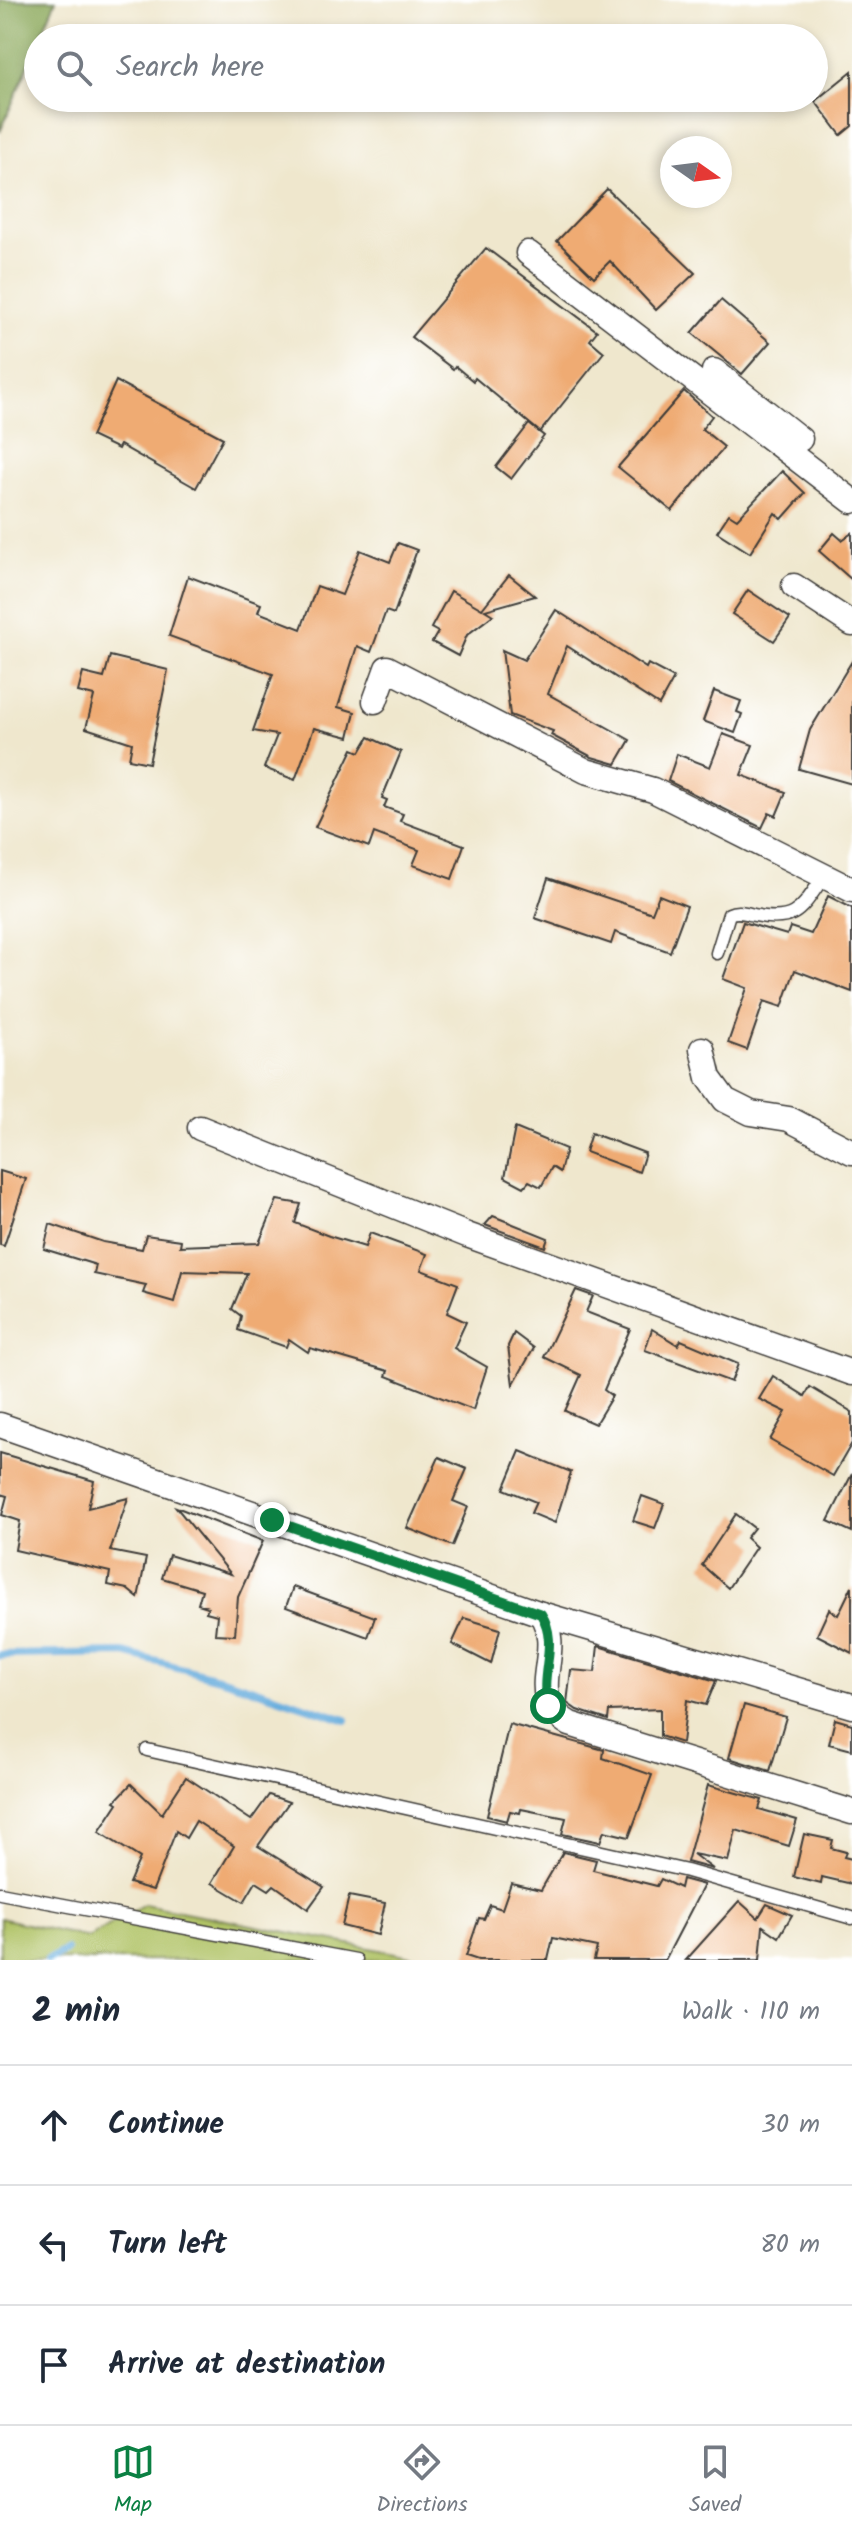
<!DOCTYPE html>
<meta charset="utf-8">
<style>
body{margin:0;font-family:Kalam,sans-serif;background:#f2f2f3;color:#1f2937}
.compass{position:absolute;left:660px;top:136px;width:72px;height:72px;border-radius:50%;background:#fff;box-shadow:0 4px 12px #0003;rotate:104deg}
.stop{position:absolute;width:24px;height:24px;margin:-18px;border:6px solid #0b8043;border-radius:50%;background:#fff}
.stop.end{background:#0b8043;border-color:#fff;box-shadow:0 2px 8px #0008}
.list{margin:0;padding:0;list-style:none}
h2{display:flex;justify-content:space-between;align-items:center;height:104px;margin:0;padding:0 32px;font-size:34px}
h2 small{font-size:26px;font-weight:400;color:#747a83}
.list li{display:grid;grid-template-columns:52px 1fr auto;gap:24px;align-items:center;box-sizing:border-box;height:120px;padding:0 32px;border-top:2px solid #e0e1e3}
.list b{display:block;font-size:30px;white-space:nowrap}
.list em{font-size:26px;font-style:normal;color:#747a83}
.icon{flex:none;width:44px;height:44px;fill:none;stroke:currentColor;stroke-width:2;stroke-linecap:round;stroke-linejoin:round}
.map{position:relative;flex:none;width:852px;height:1960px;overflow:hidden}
.search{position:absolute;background:#fff;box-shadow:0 4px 12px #0003;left:24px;right:24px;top:24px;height:88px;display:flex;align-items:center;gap:20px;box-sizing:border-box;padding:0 28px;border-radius:44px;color:#747a83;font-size:30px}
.sheet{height:464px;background:#fff}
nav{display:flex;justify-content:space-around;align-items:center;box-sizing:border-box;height:112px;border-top:2px solid #e0e1e3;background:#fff;font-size:22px;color:#747a83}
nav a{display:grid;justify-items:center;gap:4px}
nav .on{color:#0b8043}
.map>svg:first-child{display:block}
.green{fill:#b0c366;stroke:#667041;stroke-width:2}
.forest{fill:#8ca95b;stroke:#54623c;stroke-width:2}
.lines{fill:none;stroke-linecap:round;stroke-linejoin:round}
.stream{stroke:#67addd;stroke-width:8}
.building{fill:#efab73}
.lane-casing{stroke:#3c3a37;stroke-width:15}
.street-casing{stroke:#3c3a37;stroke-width:27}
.lane{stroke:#fff;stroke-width:12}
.street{stroke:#fff;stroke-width:24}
.route{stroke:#0b8043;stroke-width:10}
</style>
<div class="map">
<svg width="852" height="1960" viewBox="0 0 852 1960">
<rect width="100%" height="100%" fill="#fff"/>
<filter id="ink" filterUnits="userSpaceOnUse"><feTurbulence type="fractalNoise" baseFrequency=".0125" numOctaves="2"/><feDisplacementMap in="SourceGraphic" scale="16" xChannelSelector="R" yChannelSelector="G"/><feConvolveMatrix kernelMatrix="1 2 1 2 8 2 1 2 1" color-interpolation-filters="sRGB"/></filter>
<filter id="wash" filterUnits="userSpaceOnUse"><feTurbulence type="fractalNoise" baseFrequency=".006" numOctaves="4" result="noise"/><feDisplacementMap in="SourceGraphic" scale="32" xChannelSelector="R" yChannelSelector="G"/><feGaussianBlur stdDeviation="1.8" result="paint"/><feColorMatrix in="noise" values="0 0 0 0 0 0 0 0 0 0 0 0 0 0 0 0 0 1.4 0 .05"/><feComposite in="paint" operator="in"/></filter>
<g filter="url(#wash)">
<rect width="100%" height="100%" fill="#efe7cd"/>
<path class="green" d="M144 1904 431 1960H0V1918L88 1938Z"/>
<path class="forest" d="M0 0H56L0 132Z"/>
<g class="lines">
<g class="stream">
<path d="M0 1655 124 1653 226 1680 346 1720"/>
<path d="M48 1960 66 1950"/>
</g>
</g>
<g id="blocks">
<g class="building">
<path d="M852 71V126L841 135 815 101Z"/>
<path d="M607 189 695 273 656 310 610 261 594 277 557 241Z"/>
<path d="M486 248 597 331 590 340 604 352 540 432 475 378 473 381 455 366 453 369 411 337Z"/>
<path d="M721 300 770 342 742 374 692 333Z"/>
<path d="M116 381 223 438 196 488 120 445 118 449 91 436Z"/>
<path d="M684 391 712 416 702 429 724 447 672 511 618 467Z"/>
<path d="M529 424 544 436 511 479 496 467Z"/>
<path d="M782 471 805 493 782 519 775 513 750 553 717 532 729 514 737 519Z"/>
<path d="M834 533 842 540 852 533V580L819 551Z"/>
<path d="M398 543 417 550 394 614 386 611 371 652 357 646 338 707 355 712 349 737 314 728 295 780 264 768 277 735 253 731 273 674 169 636 188 576 261 604 258 612 301 629 317 586 342 595 360 550 390 562Z"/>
<path d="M509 575 535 596 485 610 493 615 467 635 458 656 432 642 438 632 431 628 451 591 482 609Z"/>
<path d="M748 590 790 618 774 641 732 614Z"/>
<path d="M556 610 646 668 648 664 674 678 659 705 567 646 548 694 630 740 616 764 592 757 551 735 553 731 510 715 502 650 524 660Z"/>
<path d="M110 656 168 670 149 763 129 759 132 743 86 728 94 696 78 692 83 673 104 678Z"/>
<path d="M852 661V784L799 769 810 730Z"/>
<path d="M714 691 741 701 737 712 742 714 735 733 703 721Z"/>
<path d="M723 734 753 745 741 775 786 792 776 816 769 813 762 828 668 781 677 754 710 767Z"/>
<path d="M369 737 401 752 382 798 387 800 384 807 403 814 400 821 464 845 452 879 413 865 419 850 374 833 369 847 315 827 353 749 360 752Z"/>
<path d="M548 878 652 913 659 895 687 906 670 952 615 932 611 944 535 918Z"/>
<path d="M828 896 852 908V992L795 970 782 1007 764 1001 747 1050 728 1043 747 988 723 979 743 922 787 935 790 927 811 934Z"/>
<path d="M515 1128 566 1149 560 1172 552 1167 541 1187 529 1181 524 1187 505 1177Z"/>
<path d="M591 1133 645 1153 639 1172 585 1152Z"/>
<path d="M0 1171 26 1179 4 1246 0 1245Z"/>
<path d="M277 1200 301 1204 295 1223 329 1236 365 1247 370 1233 427 1254 421 1270 458 1284 447 1313 466 1322 454 1348 487 1367 473 1410 386 1376 388 1371 310 1348 308 1352 289 1339 286 1347 238 1330 241 1316 232 1309 247 1273 182 1271 174 1302 143 1293 146 1285 94 1274 96 1265 44 1249 50 1224 103 1242 142 1249 146 1235 181 1240 180 1246 259 1243Z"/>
<path d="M493 1216 548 1238 545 1247 485 1225Z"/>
<path d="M576 1290 593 1296 586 1312 630 1329 604 1390 612 1396 595 1424 565 1411 581 1375 544 1357Z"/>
<path d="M652 1329 678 1345 681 1340 738 1364 731 1382 645 1350Z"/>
<path d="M514 1333 534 1348 513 1385 508 1346Z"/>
<path d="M773 1376 805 1396 810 1387 852 1412V1443L833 1476 770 1440 786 1412 759 1399Z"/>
<path d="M520 1451 571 1472 555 1523 531 1513 536 1502 504 1489Z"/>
<path d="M0 1453 94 1481 88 1508 128 1498 110 1551 146 1558 138 1598 127 1589 108 1585 110 1572 15 1550 20 1521 2 1515 7 1496 0 1494Z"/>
<path d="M439 1457 467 1469 453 1501 468 1507 452 1546 407 1528Z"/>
<path d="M852 1474V1532L828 1521Z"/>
<path d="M642 1496 664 1504 655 1528 633 1521Z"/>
<path d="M176 1507 263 1541 238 1597 235 1635 215 1634 217 1615 206 1612 208 1607 198 1604 202 1590 162 1578 169 1555 231 1574Z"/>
<path d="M736 1514 754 1528 746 1538 756 1547 728 1588 702 1565Z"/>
<path d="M852 1586V1653L817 1635 829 1609 838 1615Z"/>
<path d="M293 1587 375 1617 368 1637 286 1607Z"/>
<path d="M464 1618 500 1629 491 1664 452 1644Z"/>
<path d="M598 1646 716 1681 706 1705 687 1700 682 1743 660 1736V1709L609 1711 608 1720 577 1710 567 1703 571 1670 595 1672Z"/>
<path d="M744 1705 786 1717 770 1771 729 1758Z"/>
<path d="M835 1719 852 1724V1750L829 1744Z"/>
<path d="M509 1724 604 1750 603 1758 652 1775 629 1837 604 1831 600 1842 562 1834 566 1818 521 1809 520 1813 510 1811 507 1821 487 1816Z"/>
<path d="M186 1777 251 1820 269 1795 289 1802 258 1846 324 1887 308 1909 274 1885 269 1890 256 1882 244 1902 212 1883 234 1846 196 1821 186 1838 176 1831 153 1890 129 1883 140 1858 99 1832 118 1803 115 1801 131 1784 162 1814Z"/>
<path d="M708 1785 762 1800 759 1809 797 1820 789 1846 736 1830 728 1861 693 1854 713 1869 687 1862Z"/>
<path d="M804 1834 833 1840 831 1848 846 1852 844 1857 852 1859V1884L822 1877 821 1884 794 1877Z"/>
<path d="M563 1852 596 1860 593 1870 657 1886 661 1879 680 1888 682 1879 704 1885 665 1960H594L597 1947 553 1938 548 1960H478L466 1956 479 1918 484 1919 490 1905 502 1909 511 1883 541 1890Z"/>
<path d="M349 1896 385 1903 378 1935 342 1926Z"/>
<path d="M739 1901 758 1918 767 1904 792 1915 779 1937 763 1926 760 1960H686Z"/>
</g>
</g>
</g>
<g filter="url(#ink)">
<use href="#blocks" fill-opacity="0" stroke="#3c3a37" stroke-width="2"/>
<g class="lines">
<g class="lane-casing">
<g id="lane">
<path d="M717 953 729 914C737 910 745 913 754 915 797 924 801 909 824 876"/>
<path d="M147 1750 687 1871 852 1918"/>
<path d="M0 1893 356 1960"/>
</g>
</g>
<g class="street-casing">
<g id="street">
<path d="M528 253 852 501"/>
<path d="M714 371 800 439"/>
<path d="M794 586 852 624"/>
<path d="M375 701 387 668 586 771 653 790 852 890"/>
<path d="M702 1049 709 1078 725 1100 751 1113 789 1119 852 1152"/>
<path d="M200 1128 467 1235 852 1373"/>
<path d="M0 1425 541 1614C567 1655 520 1695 570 1724L852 1812"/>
<path d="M541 1614 852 1706"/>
</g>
</g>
<use href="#lane" class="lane"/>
<use href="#street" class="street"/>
</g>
</g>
<g class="lines" filter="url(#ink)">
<path class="route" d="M272 1520 541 1614C560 1644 538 1674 548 1706"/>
</g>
</svg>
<svg class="compass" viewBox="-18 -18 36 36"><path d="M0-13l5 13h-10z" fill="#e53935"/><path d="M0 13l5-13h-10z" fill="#747a83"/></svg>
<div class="stop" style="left:548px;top:1706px"></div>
<div class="stop end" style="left:272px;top:1520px"></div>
<div class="search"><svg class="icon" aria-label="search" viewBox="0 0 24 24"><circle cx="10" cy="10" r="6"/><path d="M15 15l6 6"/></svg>Search here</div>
</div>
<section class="sheet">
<h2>2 min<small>Walk · 110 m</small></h2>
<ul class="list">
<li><svg class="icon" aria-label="ahead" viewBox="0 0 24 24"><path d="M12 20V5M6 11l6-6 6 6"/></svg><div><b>Continue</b></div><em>30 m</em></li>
<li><svg class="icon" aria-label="left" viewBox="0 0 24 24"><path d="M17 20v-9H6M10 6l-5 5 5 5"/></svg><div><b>Turn left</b></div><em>80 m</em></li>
<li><svg class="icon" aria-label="arrive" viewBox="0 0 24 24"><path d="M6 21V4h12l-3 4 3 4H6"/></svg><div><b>Arrive at destination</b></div></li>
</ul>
</section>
<nav>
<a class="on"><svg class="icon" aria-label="map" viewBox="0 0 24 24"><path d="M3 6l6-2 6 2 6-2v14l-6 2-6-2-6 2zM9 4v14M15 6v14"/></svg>Map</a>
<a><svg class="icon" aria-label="directions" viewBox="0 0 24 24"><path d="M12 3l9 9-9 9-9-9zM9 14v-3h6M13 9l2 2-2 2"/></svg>Directions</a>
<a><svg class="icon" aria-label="saved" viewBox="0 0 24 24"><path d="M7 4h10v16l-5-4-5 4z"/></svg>Saved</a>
</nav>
